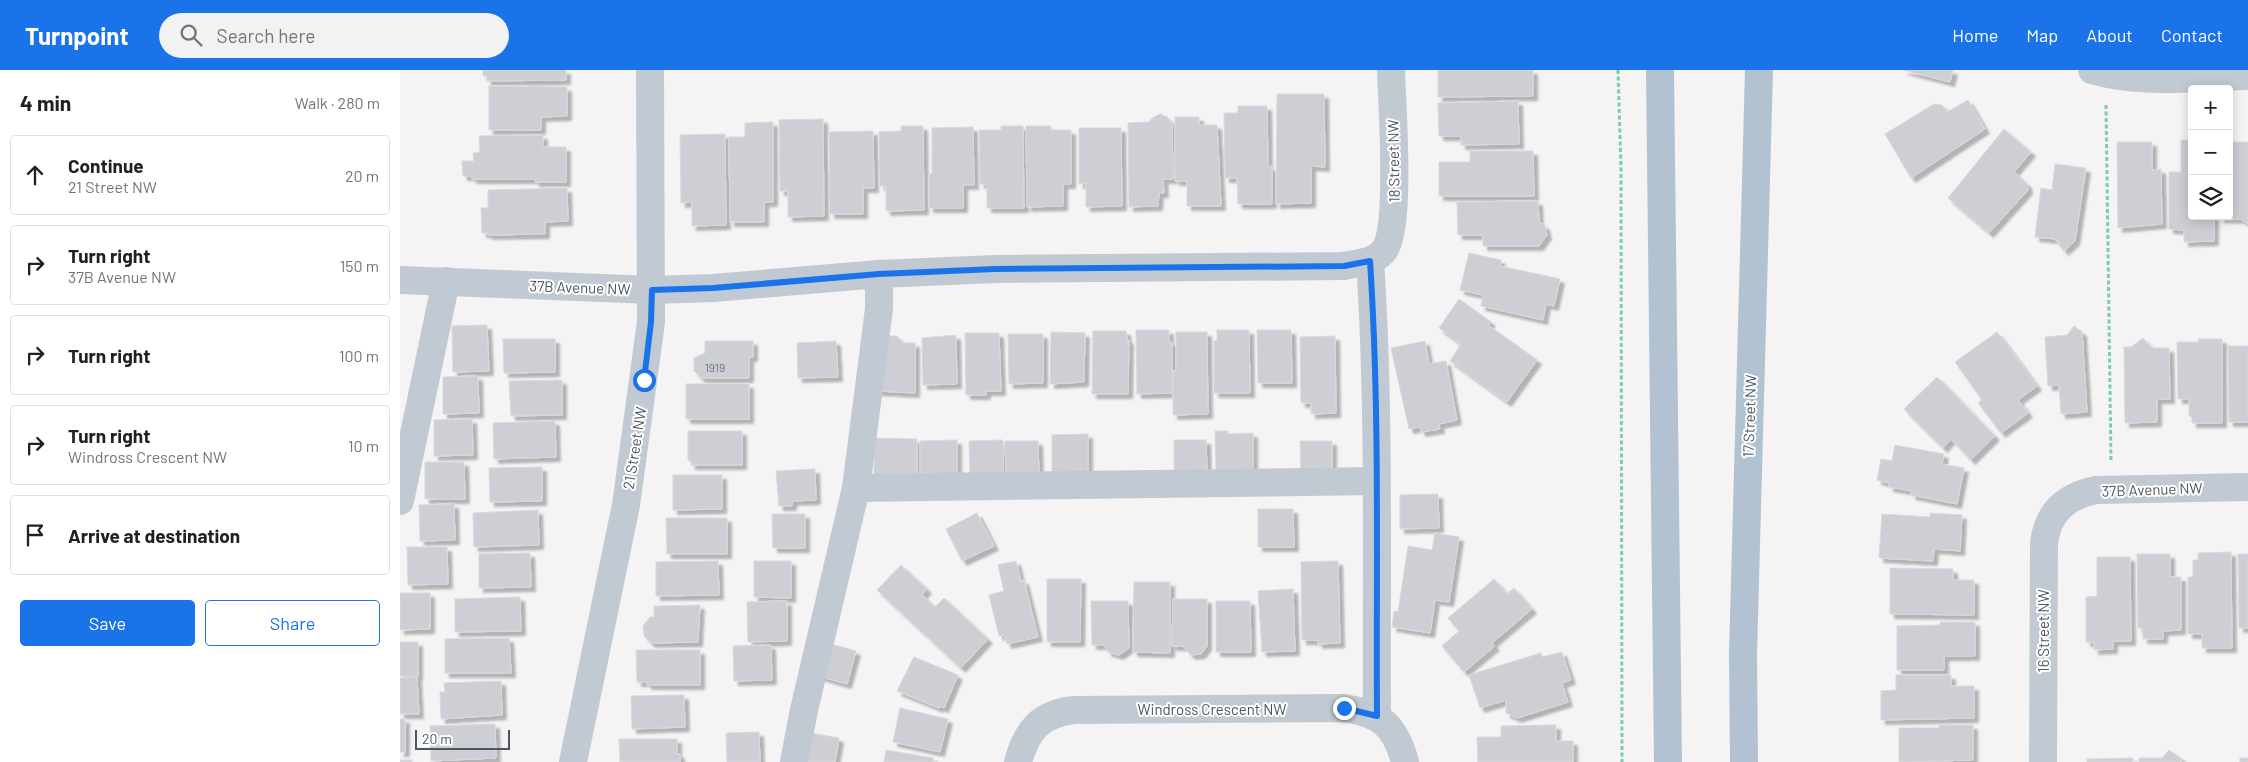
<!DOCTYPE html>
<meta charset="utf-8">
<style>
body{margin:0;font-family:Barlow,sans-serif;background:#f2f2f2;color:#202124}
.controls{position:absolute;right:15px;top:15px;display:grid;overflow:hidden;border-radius:5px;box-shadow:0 2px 12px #0003}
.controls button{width:45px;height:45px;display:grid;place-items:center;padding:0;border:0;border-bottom:1px solid #e0e0e0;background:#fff;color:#202124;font:25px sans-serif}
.scale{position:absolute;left:15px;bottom:12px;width:95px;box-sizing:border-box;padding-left:5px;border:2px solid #4a5661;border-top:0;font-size:14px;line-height:18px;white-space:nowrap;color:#4a5661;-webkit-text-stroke:4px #fff;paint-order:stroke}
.stop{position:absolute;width:15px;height:15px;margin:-11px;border:4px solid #1a73e8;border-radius:50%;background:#fff}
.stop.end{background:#1a73e8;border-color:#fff;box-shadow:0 1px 5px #0008}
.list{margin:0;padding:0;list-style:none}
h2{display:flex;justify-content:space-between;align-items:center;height:65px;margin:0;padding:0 20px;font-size:21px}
h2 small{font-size:16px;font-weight:400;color:#757577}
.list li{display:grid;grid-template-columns:32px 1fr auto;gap:15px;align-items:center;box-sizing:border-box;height:80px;margin:0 10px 10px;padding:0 10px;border:1px solid #e0e0e0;border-radius:5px}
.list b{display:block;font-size:19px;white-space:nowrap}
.list p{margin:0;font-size:16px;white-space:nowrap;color:#757577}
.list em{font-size:16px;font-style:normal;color:#757577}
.actions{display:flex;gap:10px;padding:15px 20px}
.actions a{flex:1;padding:11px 0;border:1px solid #1a73e8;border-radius:5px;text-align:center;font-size:18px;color:#1a73e8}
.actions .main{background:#1a73e8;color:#fff}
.icon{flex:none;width:28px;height:28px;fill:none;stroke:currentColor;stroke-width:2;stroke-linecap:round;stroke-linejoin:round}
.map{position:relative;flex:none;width:1848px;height:692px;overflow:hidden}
header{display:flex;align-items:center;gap:30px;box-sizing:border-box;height:70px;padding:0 25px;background:#1a73e8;color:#fff}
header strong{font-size:24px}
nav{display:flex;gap:28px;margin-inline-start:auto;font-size:18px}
.search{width:350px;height:45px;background:#f2f2f2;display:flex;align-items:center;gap:12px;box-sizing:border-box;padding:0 18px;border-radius:28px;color:#757577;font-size:19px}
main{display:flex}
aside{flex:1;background:#fff}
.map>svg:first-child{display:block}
.building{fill:#cdcfd5;stroke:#d7d9de;filter:url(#shadow)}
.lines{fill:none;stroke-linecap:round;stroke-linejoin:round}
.path{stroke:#7ad0a6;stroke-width:3;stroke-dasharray:4 2.5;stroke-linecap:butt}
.minor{stroke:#c1cad2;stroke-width:28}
.major{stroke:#b3c2d1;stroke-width:28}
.route{stroke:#1a73e8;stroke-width:6}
.labels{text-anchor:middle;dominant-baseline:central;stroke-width:4;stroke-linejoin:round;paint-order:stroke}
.number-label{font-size:12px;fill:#6b747e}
.street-label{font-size:15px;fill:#4a5661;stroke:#fff}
</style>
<header>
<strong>Turnpoint</strong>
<div class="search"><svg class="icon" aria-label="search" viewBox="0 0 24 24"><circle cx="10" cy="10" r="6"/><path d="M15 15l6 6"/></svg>Search here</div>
<nav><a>Home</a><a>Map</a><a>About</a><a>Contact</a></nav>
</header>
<main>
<aside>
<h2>4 min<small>Walk · 280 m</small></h2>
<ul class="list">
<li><svg class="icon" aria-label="ahead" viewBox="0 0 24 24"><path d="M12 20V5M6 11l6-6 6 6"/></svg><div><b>Continue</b><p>21 Street NW</p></div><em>20 m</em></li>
<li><svg class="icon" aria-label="right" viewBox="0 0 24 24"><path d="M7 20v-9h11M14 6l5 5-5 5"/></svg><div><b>Turn right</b><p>37B Avenue NW</p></div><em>150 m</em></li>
<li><svg class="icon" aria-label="right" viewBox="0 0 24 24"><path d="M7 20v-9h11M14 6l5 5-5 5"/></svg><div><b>Turn right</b></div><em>100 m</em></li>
<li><svg class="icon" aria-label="right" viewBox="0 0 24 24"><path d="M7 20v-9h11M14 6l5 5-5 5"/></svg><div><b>Turn right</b><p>Windross Crescent NW</p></div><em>10 m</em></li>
<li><svg class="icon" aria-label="arrive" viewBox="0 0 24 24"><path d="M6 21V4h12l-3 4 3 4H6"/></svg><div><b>Arrive at destination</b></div></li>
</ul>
<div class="actions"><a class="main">Save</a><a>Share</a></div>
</aside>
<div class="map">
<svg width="1848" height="692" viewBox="0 0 1848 692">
<defs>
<filter id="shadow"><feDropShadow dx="4.5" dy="4.5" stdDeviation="1" flood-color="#0004"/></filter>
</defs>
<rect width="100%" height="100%" fill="#f5f3f3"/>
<g class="building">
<path d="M83 0H166V10L87 11V6H83Z"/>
<path d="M1038 0H1133V26L1038 27Z"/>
<path d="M1503 0H1553L1550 12Z"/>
<path d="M89 16 167 17V46L141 47V60H89Z"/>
<path d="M877 24H924L925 97 911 96V133L876 134Z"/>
<path d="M1568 30 1585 59 1511 108 1485 64 1534 34 1542 35 1547 42Z"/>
<path d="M1118 31 1119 74 1061 75V66H1039L1038 33Z"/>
<path d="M838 36H867L868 97 872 96V134H838L837 108H825L824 43H838Z"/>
<path d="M760 44 767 47 772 53 773 109H763L764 123H759L758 136 729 137 728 53 749 52 752 48Z"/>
<path d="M775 47H799V55H817L821 136H787V111H775Z"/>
<path d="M423 49 424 146 388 147V121H380L379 50Z"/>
<path d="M373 52V132H364V152H330L329 67H345V53Z"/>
<path d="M501 56H523L524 140 486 141V116H480L479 62 501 61Z"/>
<path d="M601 56H623L624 138H587V114H580L579 60H601Z"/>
<path d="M626 56H651V60H671V114H663V136L627 137Z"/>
<path d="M573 57 574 115H563V138H529V104H532V58Z"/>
<path d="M679 58H721L722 136 686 137V113L679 114Z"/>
<path d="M1604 59 1631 82 1614 102 1627 114 1628 120 1589 163 1548 128Z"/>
<path d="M473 61 474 118H463V144H430L429 62Z"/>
<path d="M325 64 326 155 292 156V132L281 133 280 65Z"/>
<path d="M143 65V77H166V112H135V109H72V106H63L62 91H74L73 83 80 82 79 66Z"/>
<path d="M1781 70H1792V146H1814V171L1784 172V160L1769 159V102H1781Z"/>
<path d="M1717 72H1752V100L1761 99 1762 154 1718 158Z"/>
<path d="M1829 72H1848V154L1840 149 1820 148V146H1829Z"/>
<path d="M1070 81H1133L1134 126H1039V92H1070Z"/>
<path d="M1655 94 1686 98 1675 171 1664 181 1655 169 1635 167 1641 118 1652 120Z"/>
<path d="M167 118 168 151 145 152V164L88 165V163H82L81 138H88V120Z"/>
<path d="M1138 131 1139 152 1145 156 1147 165 1139 176H1083V165H1058L1057 132Z"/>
<path d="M1069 183 1101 190 1100 196 1160 209 1154 236 1146 234 1143 250 1081 236 1083 225 1060 220Z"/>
<path d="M1059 229 1091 252 1088 255 1137 290 1107 332 1050 291 1061 274 1039 258Z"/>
<path d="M87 255 89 301 53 302 52 256Z"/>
<path d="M1674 256 1682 262 1687 342 1661 344 1659 315 1648 316 1645 267 1667 265Z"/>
<path d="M736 260H769V272H772V323L737 324Z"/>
<path d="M817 260H849L850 323H814V271H817Z"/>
<path d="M857 260H891L892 313H858Z"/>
<path d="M693 261H726L727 270H729L728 324H692Z"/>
<path d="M651 262 685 263 684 312 650 314Z"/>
<path d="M776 262H807L808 344 773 345V301H776Z"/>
<path d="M1597 262 1637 316 1618 330 1628 343 1601 363 1578 333 1582 330 1555 292Z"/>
<path d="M565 263H599L601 321H586V325H566Z"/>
<path d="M608 264H643V313L609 314Z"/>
<path d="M556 265 557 314 523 315 522 268Z"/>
<path d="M486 266H497L503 273H515V323L477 321Z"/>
<path d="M935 266 936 343 911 344V333H901L900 267Z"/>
<path d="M1743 268 1752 278H1769L1770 329H1757V352L1725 353 1724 277H1731Z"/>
<path d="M103 269H155V302L104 303Z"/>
<path d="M1798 269H1822V353H1792V347L1789 346V329H1778L1777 272H1799Z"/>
<path d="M305 271H353V287H349V308H301L294 301V288L305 283Z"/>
<path d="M436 271 438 307 398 308 397 273Z"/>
<path d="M1025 271 1029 294 1046 291 1057 350 1039 354 1040 359 1021 362 1020 357 1009 359 991 278Z"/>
<path d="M1828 276H1848V352H1829Z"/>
<path d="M78 306 79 343 43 344V307Z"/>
<path d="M1537 307 1595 366 1571 390 1551 369 1543 378 1504 339Z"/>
<path d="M162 310V345L111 346 109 311Z"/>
<rect x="286" y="314" width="63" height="35"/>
<path d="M72 349 73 385 34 386V350Z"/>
<path d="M155 351 156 387 94 389 93 353Z"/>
<path d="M288 361H342V395H291V391L288 390Z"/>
<path d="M815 361H828V364L853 363V401H816Z"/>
<path d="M688 364V403L652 404V365Z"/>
<path d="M474 368 517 369V408H474Z"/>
<path d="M557 370V406H520V371Z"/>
<path d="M603 370V405L570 407 569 371Z"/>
<path d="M774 370H806L807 402 774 403Z"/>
<path d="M605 371H638L639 406H606Z"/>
<path d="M900 371H932V403L901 404Z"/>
<path d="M1495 375 1544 384 1542 394 1564 398 1557 434 1511 425 1512 421 1489 417V413L1477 410 1481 389 1492 391Z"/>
<path d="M25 392H64L65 429H25Z"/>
<path d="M142 397V431L90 432 89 398Z"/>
<path d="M415 399 416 430 392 431V436H379L376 401Z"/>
<path d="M273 405H322V439L273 440Z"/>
<path d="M1038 424 1039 458 1000 459V425Z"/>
<path d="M54 434 55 470 20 471 19 435Z"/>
<path d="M858 439H893L894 477H858Z"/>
<path d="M138 440 139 475 74 477 73 443Z"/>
<path d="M577 443 594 476 562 491 546 459Z"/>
<path d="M1530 443 1562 445 1560 481 1534 479 1533 491 1479 488 1482 444 1530 447Z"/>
<path d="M372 444H405V478H373Z"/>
<path d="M266 448H327V484H267Z"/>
<path d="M1035 463 1059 467 1049 532 1035 530 1030 563 992 557 994 541 998 542 1008 476 1032 480Z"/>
<path d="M7 477H47L48 514 8 515Z"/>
<path d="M1831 482 1832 578H1802V564H1788V507H1793V490H1798V483Z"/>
<path d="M130 483 131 517 79 518V484Z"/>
<path d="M1737 484H1770V507H1781V560L1763 561V569H1743V558H1738Z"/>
<path d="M1838 484H1848V558H1839Z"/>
<path d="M1697 487H1730L1731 571H1713V579L1694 580V572H1686V527L1697 526Z"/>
<path d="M318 491 319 525 256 526V492Z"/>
<path d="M354 491H391V528L354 527Z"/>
<path d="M616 491 621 511 624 510 638 567 607 574 604 564 599 566 589 525 604 521 598 495Z"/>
<path d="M938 491 940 573 918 574V570H902L901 492Z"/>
<path d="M501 495 527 519 522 525 535 537 544 528 588 569 561 598 477 520Z"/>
<path d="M1490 498 1553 499V510H1574V545L1490 544Z"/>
<path d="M647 509H681L680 572H647Z"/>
<path d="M1094 509 1107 524 1114 518 1132 539 1092 573 1095 576 1064 602 1042 576 1059 561 1048 548Z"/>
<path d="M734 512H770V583L733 582Z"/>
<path d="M893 519 895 581 862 582 858 521Z"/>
<path d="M0 523H30V559L0 560Z"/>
<path d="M120 527 121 561 55 562V529Z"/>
<path d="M773 529H807V576L801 584 791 585 783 576H772Z"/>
<path d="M387 531V571L348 572 347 532Z"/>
<path d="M691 531H728L729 578 719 585 708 582 704 575H692Z"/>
<path d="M816 531H850L851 582H816Z"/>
<path d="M300 535 298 572 251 573 244 566 243 556 250 547H254V536Z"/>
<path d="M1540 552H1575V586H1544V600H1497V556L1540 555Z"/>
<path d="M109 568 111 603H45V569Z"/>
<rect x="0" y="572" width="18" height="34"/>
<path d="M424 572 456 581 447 614 415 605Z"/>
<path d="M371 575 372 610 334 611 333 576Z"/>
<path d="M236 580H300V615H247V612H237Z"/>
<path d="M1162 582 1171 610 1162 613 1168 632 1117 648 1106 643V630L1080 638 1069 605 1141 583 1142 587Z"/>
<path d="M514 587 558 605 544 638 539 636V638L497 621Z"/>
<path d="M1496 605H1551V616H1574V648L1481 650V621L1496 620Z"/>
<path d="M17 607 19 644H0V608Z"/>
<path d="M101 611 102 645 41 649 40 622H45L44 613Z"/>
<path d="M284 625 285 657 232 659 231 626Z"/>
<path d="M500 638 548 649 540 682 493 672Z"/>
<rect x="0" y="649" width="5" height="33"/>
<path d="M95 654 96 688 31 691 30 656Z"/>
<path d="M1156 655V671H1173V692H1078L1077 667H1101V656Z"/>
<path d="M1539 655H1573V690L1499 692V658H1539Z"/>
<path d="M359 662 360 692H327L326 663Z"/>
<path d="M405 662 439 668 435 692H399Z"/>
<path d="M219 669H277V684H280V692H220Z"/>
<path d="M486 680 533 688 534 692H484Z"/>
<path d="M1769 680 1781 688V692H1739V688H1762Z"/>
<path d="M1733 688V692H1687V689Z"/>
<rect x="1840" y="688" width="8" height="4"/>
<rect x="0" y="690" width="12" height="2"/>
</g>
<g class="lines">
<g class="path">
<path d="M1218 0 1221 99 1222 692"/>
<path d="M1706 35 1711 391"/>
</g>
<g class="minor">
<path d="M1692 0C1742 15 1797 7 1848 6"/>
<path d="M970 191C980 342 976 495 977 646"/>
<path d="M0 210 252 220 313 218 479 204 595 199 944 196C958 193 977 192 985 179 1001 155 992 35 991 0"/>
<path d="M456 418 976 411"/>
<path d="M0 431 46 211"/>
<path d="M173 692 226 435 251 252 250 0"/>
<path d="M394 692 404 640 456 418 479 239V204"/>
<path d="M618 692C627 660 640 644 674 640L944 638C981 644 995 655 1005 692"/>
<path d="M1643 692 1644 473C1648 442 1666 426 1696 420L1848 417"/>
</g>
<g class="major">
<path d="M1260 0 1268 692"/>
<path d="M1344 692 1343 584 1359 0"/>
</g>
</g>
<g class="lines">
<path class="route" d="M244 310 251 252 252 220 313 218 479 204 595 199 944 196 970 191C980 342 976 495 977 646L944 638"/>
</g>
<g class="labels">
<g class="number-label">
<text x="315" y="297">1919</text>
</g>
<g class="street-label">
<text transform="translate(993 91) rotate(-91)">18 Street NW</text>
<text transform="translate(180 217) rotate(2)">37B Avenue NW</text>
<text transform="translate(1349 346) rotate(-88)">17 Street NW</text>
<text transform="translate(234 378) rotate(-81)">21 Street NW</text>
<text transform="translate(1752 419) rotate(-2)">37B Avenue NW</text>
<text transform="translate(1643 561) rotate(-90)">16 Street NW</text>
<text x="812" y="639">Windross Crescent NW</text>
</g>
</g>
</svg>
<div class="controls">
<button>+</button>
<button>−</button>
<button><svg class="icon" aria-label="layers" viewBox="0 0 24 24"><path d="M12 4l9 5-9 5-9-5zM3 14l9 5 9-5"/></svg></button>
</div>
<div class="scale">20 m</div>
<div class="stop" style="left:244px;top:310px"></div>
<div class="stop end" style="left:944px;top:638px"></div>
</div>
</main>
